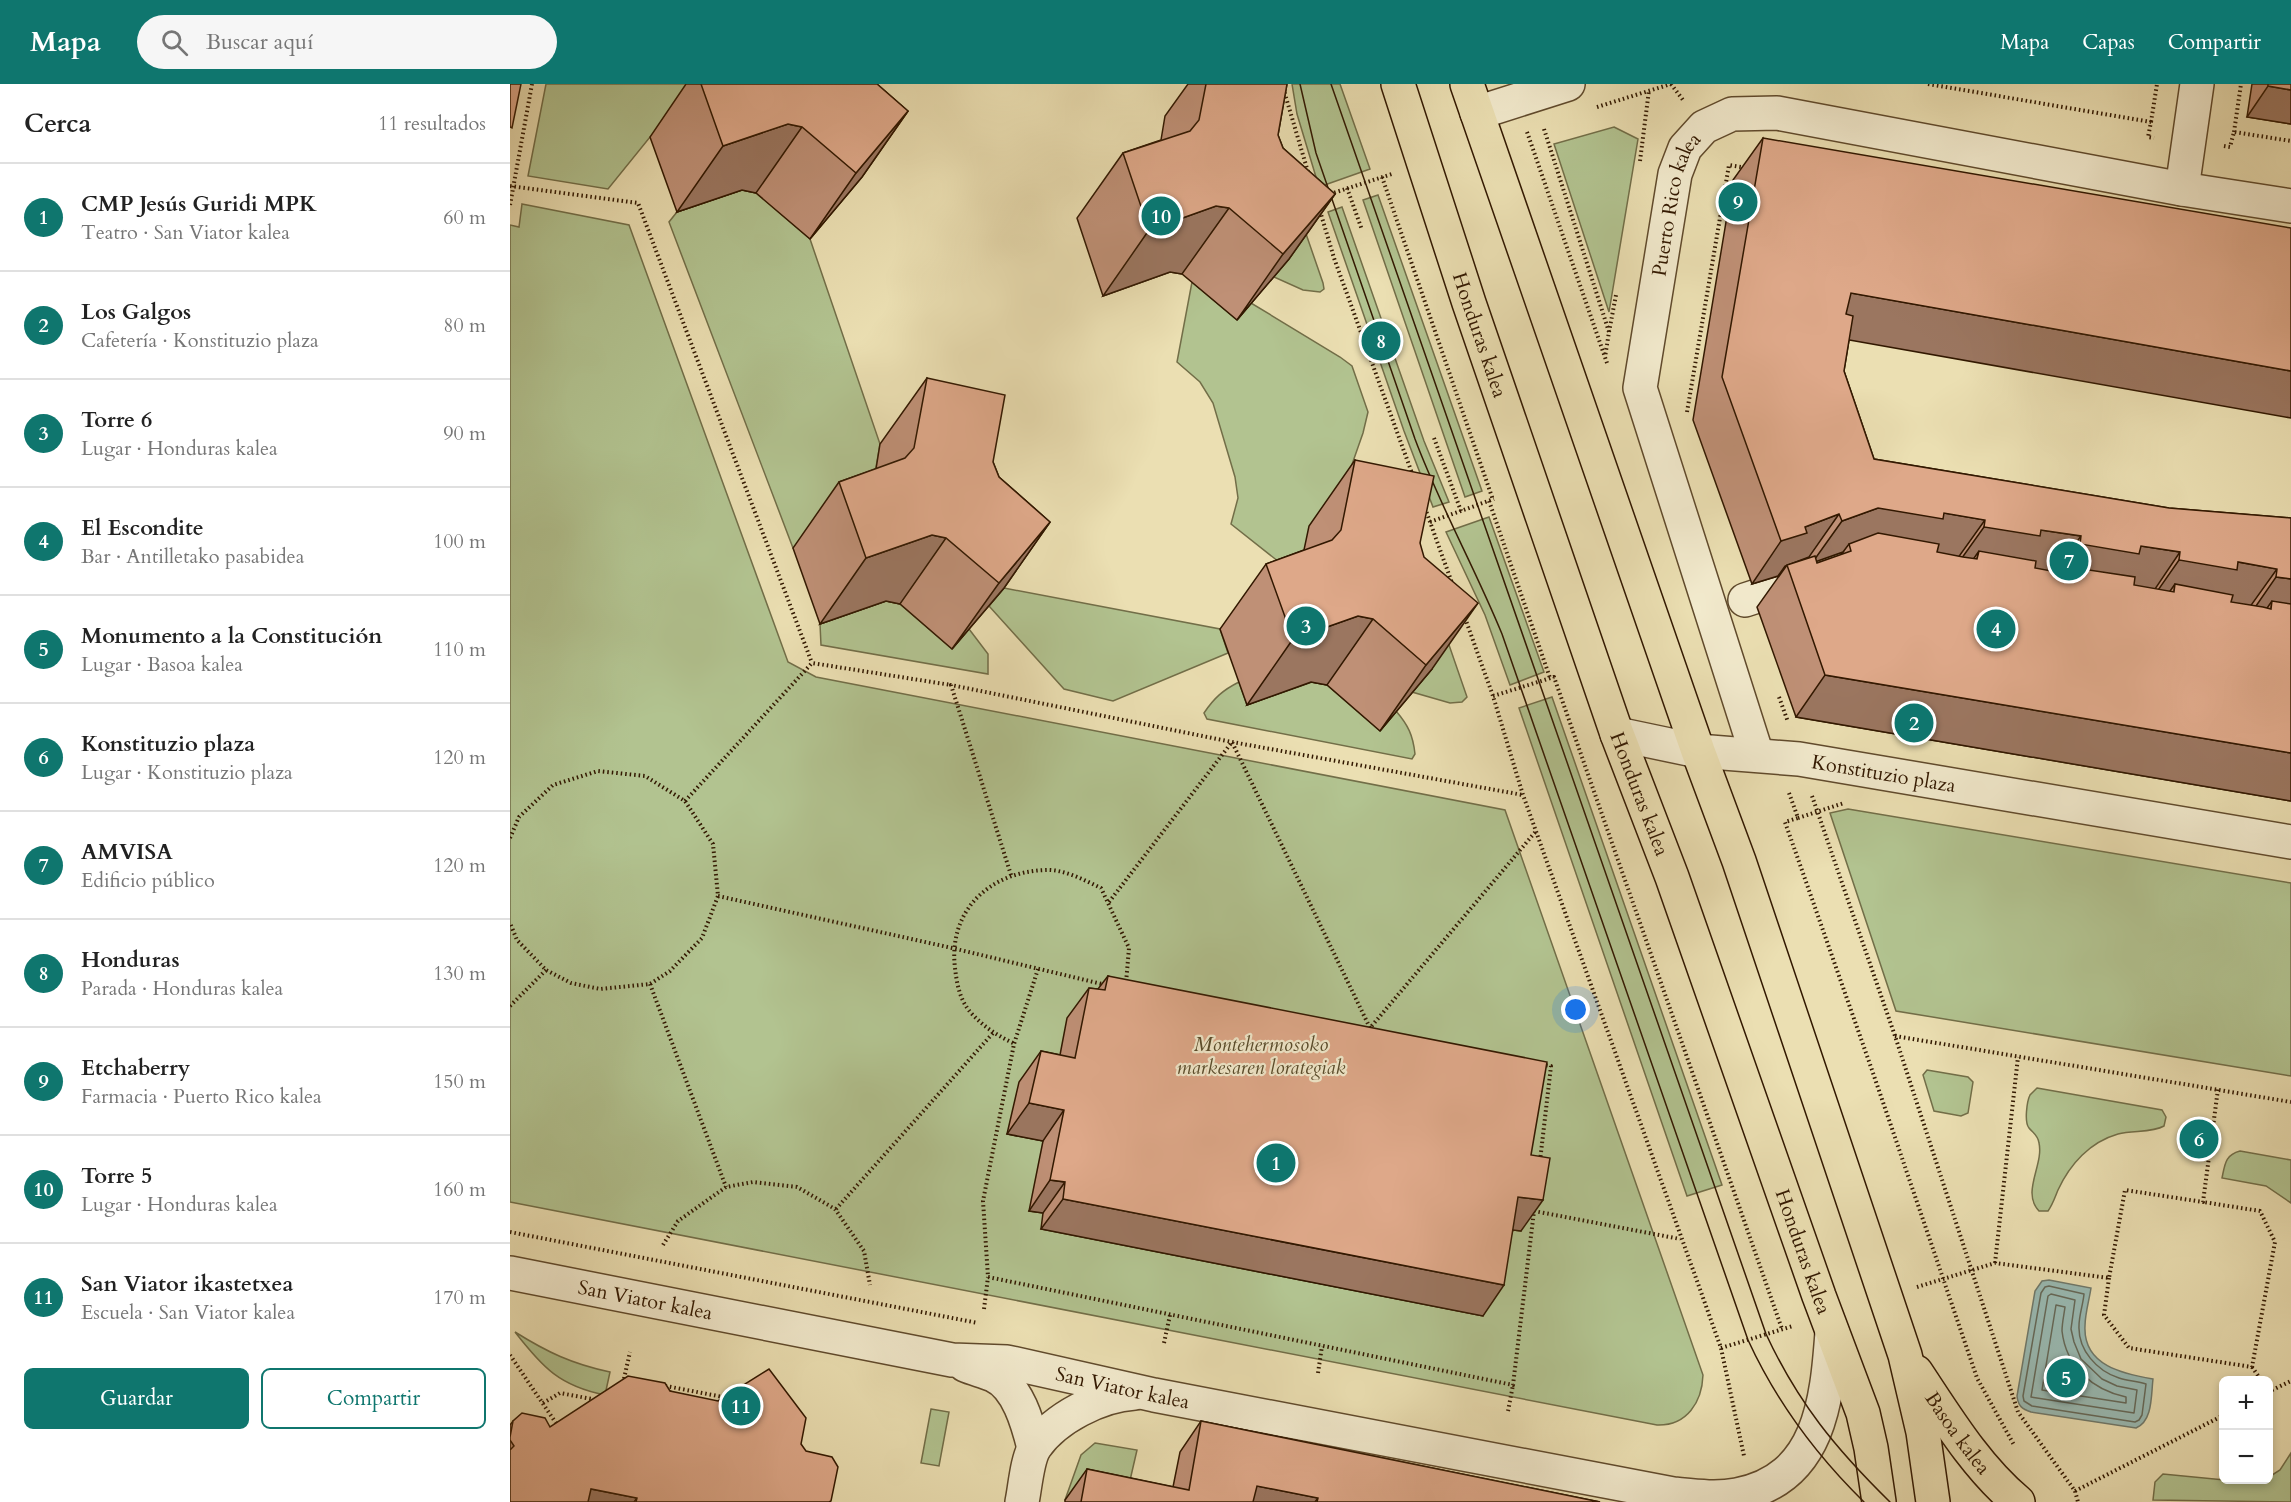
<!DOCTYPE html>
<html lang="es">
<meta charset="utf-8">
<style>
body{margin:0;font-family:Cardo,serif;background:#f6f6f6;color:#222}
.controls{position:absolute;right:18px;bottom:18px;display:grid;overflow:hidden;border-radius:9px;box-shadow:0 3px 9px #0003}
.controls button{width:54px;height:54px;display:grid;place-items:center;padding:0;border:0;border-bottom:2px solid #e0e0e0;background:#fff;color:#222;font:30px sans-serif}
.you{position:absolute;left:1066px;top:926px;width:21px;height:21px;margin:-15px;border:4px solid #fff;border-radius:50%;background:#1a73e8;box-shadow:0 0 0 9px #1a73e833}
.badge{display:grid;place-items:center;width:39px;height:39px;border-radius:50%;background:#0f766e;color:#fff;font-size:20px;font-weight:700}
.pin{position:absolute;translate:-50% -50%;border:3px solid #fff;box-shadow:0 2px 6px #0006}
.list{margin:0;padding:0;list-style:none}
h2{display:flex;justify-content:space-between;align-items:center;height:78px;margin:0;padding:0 24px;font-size:26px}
h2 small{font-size:20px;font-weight:400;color:#767676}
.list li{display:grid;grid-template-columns:39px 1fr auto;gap:18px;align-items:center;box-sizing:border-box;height:108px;padding:0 24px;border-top:2px solid #e0e0e0}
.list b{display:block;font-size:22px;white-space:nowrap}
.list p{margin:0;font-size:20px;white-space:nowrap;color:#767676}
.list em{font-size:20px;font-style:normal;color:#767676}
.actions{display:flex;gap:12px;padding:18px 24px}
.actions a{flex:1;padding:14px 0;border:2px solid #0f766e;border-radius:9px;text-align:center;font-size:21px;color:#0f766e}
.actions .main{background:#0f766e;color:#fff}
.icon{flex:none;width:33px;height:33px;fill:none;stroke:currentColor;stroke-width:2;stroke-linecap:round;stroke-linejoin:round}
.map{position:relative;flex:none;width:1781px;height:1418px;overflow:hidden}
header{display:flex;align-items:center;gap:36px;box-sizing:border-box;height:84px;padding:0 30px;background:#0f766e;color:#fff}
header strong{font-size:28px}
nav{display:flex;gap:33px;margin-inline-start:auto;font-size:21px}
.search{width:420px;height:54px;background:#f6f6f6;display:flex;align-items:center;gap:15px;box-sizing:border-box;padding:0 21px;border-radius:33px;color:#767676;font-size:22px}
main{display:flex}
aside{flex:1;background:#fff}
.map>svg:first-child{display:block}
.green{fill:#b2c390;stroke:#726e48;stroke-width:1.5}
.water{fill:#9abbb4;stroke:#707a6c;stroke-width:1.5}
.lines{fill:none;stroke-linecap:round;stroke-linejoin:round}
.shore{stroke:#666a5a;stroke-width:1.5}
.minor-casing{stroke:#604a2c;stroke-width:36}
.major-casing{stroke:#321800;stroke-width:36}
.path{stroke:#321800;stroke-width:4;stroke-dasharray:1.5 3;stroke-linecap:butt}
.minor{stroke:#f2eacd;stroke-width:33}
.major{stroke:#ebdfb2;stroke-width:33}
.tram{stroke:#321800;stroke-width:1.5}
.wall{fill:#bf9076;stroke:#321800;stroke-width:1.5;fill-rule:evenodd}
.shaded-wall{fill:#9b7660;stroke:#321800;stroke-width:1.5}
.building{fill:#dea889;stroke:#321800;stroke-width:1.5}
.labels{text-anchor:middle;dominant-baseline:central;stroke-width:4.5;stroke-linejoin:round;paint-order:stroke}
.street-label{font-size:20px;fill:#321800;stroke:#f2eacd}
.park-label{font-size:20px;font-style:italic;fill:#584b2b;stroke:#f2eacd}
</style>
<header>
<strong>Mapa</strong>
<div class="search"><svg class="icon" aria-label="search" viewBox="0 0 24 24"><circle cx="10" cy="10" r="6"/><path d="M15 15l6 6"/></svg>Buscar aquí</div>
<nav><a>Mapa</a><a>Capas</a><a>Compartir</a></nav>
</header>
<main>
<aside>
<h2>Cerca<small>11 resultados</small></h2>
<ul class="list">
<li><span class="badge">1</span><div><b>CMP Jesús Guridi MPK</b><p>Teatro · San Viator kalea</p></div><em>60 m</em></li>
<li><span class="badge">2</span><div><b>Los Galgos</b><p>Cafetería · Konstituzio plaza</p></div><em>80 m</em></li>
<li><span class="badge">3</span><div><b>Torre 6</b><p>Lugar · Honduras kalea</p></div><em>90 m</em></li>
<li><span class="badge">4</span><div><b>El Escondite</b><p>Bar · Antilletako pasabidea</p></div><em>100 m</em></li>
<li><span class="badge">5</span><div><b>Monumento a la Constitución</b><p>Lugar · Basoa kalea</p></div><em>110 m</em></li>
<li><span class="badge">6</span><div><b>Konstituzio plaza</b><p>Lugar · Konstituzio plaza</p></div><em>120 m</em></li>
<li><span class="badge">7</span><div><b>AMVISA</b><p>Edificio público</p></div><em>120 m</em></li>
<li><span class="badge">8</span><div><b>Honduras</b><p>Parada · Honduras kalea</p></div><em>130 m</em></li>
<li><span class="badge">9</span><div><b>Etchaberry</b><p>Farmacia · Puerto Rico kalea</p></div><em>150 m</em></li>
<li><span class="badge">10</span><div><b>Torre 5</b><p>Lugar · Honduras kalea</p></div><em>160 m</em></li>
<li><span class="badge">11</span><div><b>San Viator ikastetxea</b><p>Escuela · San Viator kalea</p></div><em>170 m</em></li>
</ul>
<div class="actions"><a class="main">Guardar</a><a>Compartir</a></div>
</aside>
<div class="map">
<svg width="1781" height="1418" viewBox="0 0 1781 1418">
<rect width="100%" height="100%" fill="#ebdfb2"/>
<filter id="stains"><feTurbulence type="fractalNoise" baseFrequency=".00333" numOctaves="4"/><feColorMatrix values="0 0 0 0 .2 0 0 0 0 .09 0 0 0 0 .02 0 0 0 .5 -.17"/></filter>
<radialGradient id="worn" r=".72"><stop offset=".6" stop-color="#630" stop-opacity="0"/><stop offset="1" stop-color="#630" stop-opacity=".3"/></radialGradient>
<g class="green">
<path d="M36 0H220L140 53 98 105 18 92Z"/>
<path d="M782 0H830L860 85 809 103 787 30Z"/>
<path d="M747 8 813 199 814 205 810 208 793 206 764 193Z"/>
<path d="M1104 43 1128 55 1099 228 1044 60Z"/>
<path d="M232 106 246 109 300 155 370 360 358 430 349 440 283 464 159 138 167 128Z"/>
<path d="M868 111 972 407 955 413 853 116Z"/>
<path d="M12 120 119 141 278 578 306 593 995 726 1193 1291C1192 1318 1177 1342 1147 1341L0 1118V141L9 143Z"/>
<path d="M832 123 914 357 939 418 923 423 894 347 818 128Z"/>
<path d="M682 198 727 236 741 219 830 273 842 282 858 328 853 349 819 446 788 493 721 440 728 414 725 393 703 319 690 298 667 278Z"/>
<path d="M889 416 957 613 952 618 940 619 902 608 922 585Z"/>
<path d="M979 433 1034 588 1000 601 975 531 936 448Z"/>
<path d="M494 504 710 545 718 569 603 617 554 605 479 522Z"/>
<path d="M376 517 390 520 442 565 459 545 478 570V590L311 561 310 540Z"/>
<path d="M729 598 737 621 802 598 817 601 870 647 886 627C898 641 903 651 905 670L902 675 697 635 694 629C704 614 713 606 729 598Z"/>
<path d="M1042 613 1212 1101 1177 1112 1009 624Z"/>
<path d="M1338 725 1781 799V992L1386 927 1320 729Z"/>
<path d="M1417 986 1458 993 1463 998 1458 1029 1451 1032 1424 1027 1413 991Z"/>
<path d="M1527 1004 1652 1026 1656 1033 1654 1042C1642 1049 1623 1046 1608 1050 1580 1058 1560 1080 1548 1106 1545 1113 1543 1120 1538 1127H1529C1511 1108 1534 1081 1529 1059 1528 1051 1523 1049 1519 1044 1514 1038 1517 1017 1520 1011 1521 1010 1526 1005 1527 1004Z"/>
<path d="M1730 1067 1781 1076V1119L1756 1102 1712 1094C1715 1080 1715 1071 1730 1067Z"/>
<path d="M5 1248C37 1268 62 1280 100 1288L95 1311C50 1302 33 1284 5 1248Z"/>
<path d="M421 1325 439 1328 429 1382 411 1379Z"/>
<path d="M585 1359 627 1366 615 1418H567L555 1416 571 1371Z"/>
<path d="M1781 1369V1418L1643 1416 1645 1398 1653 1390 1725 1397 1758 1396 1759 1393 1770 1386Z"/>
</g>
<path class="water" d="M1539 1196 1581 1204C1579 1217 1575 1230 1575 1242 1573 1282 1614 1290 1643 1295 1641 1311 1643 1337 1626 1344L1521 1328C1512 1325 1508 1322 1507 1312L1525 1207 1532 1197Z"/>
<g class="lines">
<g class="shore">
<path d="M1539 1202 1574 1210C1573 1221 1569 1231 1569 1242 1568 1266 1587 1287 1609 1294 1617 1297 1627 1297 1636 1300L1632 1331 1629 1336 1625 1338 1522 1322 1514 1317 1513 1312 1531 1209 1535 1203Z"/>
<path d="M1541 1210 1565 1216 1561 1245 1564 1258 1571 1275 1592 1295 1607 1302 1627 1306 1624 1329 1521 1313 1538 1212Z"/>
<path d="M1546 1221 1555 1223C1554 1231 1552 1239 1552 1247 1556 1283 1583 1306 1616 1313V1319L1532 1306Z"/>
</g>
<g class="minor-casing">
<g id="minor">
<path d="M967 29 1058 0"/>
<path d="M1672 105 1687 0"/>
<path d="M1235 516 1299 495"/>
<path id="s1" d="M1107 650 1188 667 1289 675 1781 758"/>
<path id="s2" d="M1247 671 1130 304 1165 90 1175 64 1194 43 1222 30 1267 29 1672 105 1781 122"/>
<path id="s3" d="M0 1189 442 1276 497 1278 644 1311 1163 1410C1184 1412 1206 1415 1227 1411 1310 1395 1317 1317 1322 1248"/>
<path d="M455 1281C464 1285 474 1287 483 1291 508 1302 518 1340 524 1364"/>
<path d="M512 1418C515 1404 517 1375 525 1363 545 1334 590 1311 625 1309"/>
</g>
</g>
<g class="major-casing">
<g id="major">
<path id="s4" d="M888 0 959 219 1107 650 1162 793 1309 1212 1353 1329 1361 1364 1369 1418"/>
<path d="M957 0 1188 667 1229 777 1395 1271 1413 1348 1423 1418"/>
<path id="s5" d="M1406 1288C1436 1333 1466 1383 1508 1418"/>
</g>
</g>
<g class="path">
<path d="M772 0 798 88"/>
<path d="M1161 0 1173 16"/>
<path d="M1418 0 1641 38 1638 53 1644 54"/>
<path d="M1087 23 1161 0"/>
<path d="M1641 38 1647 0"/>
<path d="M1034 45 1099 248 1095 273"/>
<path d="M1017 48 1097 279"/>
<path d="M1724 48 1731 0"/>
<path d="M1714 62 1720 63 1724 48 1781 57"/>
<path d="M1130 77 1139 6"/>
<path d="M872 93 983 416"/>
<path d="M0 102 128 119 302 579"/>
<path d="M837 104 852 146"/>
<path d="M820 110 882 90"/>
<path d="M0 121 22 0"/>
<path d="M810 127 824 174 903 392"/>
<path d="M1099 248 1106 211"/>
<path d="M1177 328 1219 81 1237 84"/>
<path d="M924 354 951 427"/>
<path d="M979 417 1040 594"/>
<path d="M915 424 942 499"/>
<path d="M920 438 984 415"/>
<path d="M955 534 983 612 1013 711 1211 1264 1234 1372"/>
<path d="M983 612 1044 593 1272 1245"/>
<path d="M1269 613 1278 638"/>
<path d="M1279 709 1288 734 1275 738 1362 986 1467 1294 1504 1361"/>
<path d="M1302 712 1385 952 1508 1328 1565 1407 1568 1418"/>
<path d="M175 717 302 579 441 601"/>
<path d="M1288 734 1334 719"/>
<path d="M0 754 9 733 43 701 88 687 135 692 175 717 203 760 208 812 192 854 160 887 140 900 90 905 61 899 36 886 7 856 0 839"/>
<path d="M501 791 441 601 722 658 1013 711"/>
<path d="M208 812 442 864 596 901"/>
<path d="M599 818 722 658 860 944 1027 746"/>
<path d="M528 885 504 960 473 1117 478 1193 1003 1301 1024 1127"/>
<path d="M140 900 216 1103"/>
<path d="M0 922 36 886"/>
<path d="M1385 952 1781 1018"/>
<path d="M503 959C488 952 474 943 462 930 450 917 447 901 445 884 438 827 479 788 535 786 554 785 574 796 591 804L619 864 616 899"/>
<path d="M1030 1077 1041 982 1034 981"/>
<path d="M326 1125 483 949"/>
<path d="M1024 1127 1170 1155"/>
<path d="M0 1148 468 1239"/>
<path d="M153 1161 168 1137 216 1103 243 1098 287 1103 325 1125 354 1167 360 1201"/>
<path d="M1485 1179 1508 973"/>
<path d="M1599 1194 1594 1231 1619 1264 1742 1283 1765 1158 1750 1127 1693 1118"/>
<path d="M1407 1203 1485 1179 1599 1194 1615 1106 1693 1118 1708 1005"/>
<path d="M474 1225 478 1193"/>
<path d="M654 1259 660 1231"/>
<path d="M1211 1264 1283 1242"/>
<path d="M0 1271 48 1342"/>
<path d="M1742 1283 1751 1296"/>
<path d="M808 1289 812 1262"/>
<path d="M113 1299 120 1268"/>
<path d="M155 1307 156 1302 218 1314"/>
<path d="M1758 1308 1781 1297"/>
<path d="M33 1319 50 1309 87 1316"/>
<path d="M998 1327 1003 1301"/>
<path d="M1565 1407 1714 1331"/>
</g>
<use href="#minor" class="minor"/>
<use href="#major" class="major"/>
<g class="tram">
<path d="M790 0 806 69 905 355C930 422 965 484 992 550L1238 1256C1267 1319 1305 1370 1354 1418"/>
<path d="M821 0 1256 1250C1288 1319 1326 1365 1380 1418"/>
</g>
</g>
<g class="wall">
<path d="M176 0H367L398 27 352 93 300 155 246 109 232 106 167 128 140 53Z"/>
<path d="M678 0H777L768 51 773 64 825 110 779 175 727 236 672 190 660 188 593 212 567 134 613 69 651 56 655 32Z"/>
<path d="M1742 0H1781V40L1737 33Z"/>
<path d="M1253 54 1339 256 1334 287 1364 375 1659 424 1781 434V717L1286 633 1247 523 1277 481 1300 474 1299 473 1275 482 1268 492 1242 500 1183 336 1223 96ZM1333 468 1331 471 1307 479 1306 477Z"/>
<path d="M417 294 483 378 489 393 540 438 494 504 442 565 390 520 376 517 310 540 283 464 329 398 366 385 370 360Z"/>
<path d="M845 376 910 459 922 585 870 647 817 601 801 598 737 621 710 545 756 480 794 466 799 442Z"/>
<path d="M598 892 1021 1071 1011 1147 1003 1146 973 1232 531 1145 533 1129 519 1127 533 1057 497 1050 509 998 531 967 550 971 557 934 579 904 588 905Z"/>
<path d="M160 1307 291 1360 320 1418H0V1341L3 1337 40 1343Z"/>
<path d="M691 1337 1090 1418H555V1416L577 1385 663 1403 670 1368Z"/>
</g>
<g class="shaded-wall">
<path d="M1758 2 1781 6V40L1737 33Z"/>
<path d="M398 27 352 93 300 155 346 89Z"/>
<path d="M278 40 292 43 246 109 232 106 167 128 213 62Z"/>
<path d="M825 110 779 175 727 236 773 170Z"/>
<path d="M706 122 719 124 672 190 660 188 593 212 639 146Z"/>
<path d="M1341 209 1781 287V334L1311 251Z"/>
<path d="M1368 424 1434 429 1475 436 1445 478 1339 460 1333 468 1302 479 1332 437Z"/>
<path d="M1329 430 1299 473 1275 482 1268 492 1242 500 1271 457 1295 443Z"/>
<path d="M540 438 494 504 442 565 489 499Z"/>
<path d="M1474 443 1531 446 1571 452 1541 494 1467 475 1469 467 1455 487 1444 485Z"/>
<path d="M422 451 436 454 390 520 376 517 310 540 356 474Z"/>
<path d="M1570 460 1631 462 1670 468 1641 511 1565 491 1566 484 1552 504 1540 502Z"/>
<path d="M1669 476 1728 478 1767 485 1737 527 1664 508 1665 500 1651 520 1639 519Z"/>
<path d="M1766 493 1781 495V542L1761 525 1762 517 1748 537 1737 535Z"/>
<path d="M968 519 922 585 870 647 916 581Z"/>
<path d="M848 532 863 535 817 601 801 598 737 621 783 555Z"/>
<path d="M1315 591 1781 669V717L1286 633Z"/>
<path d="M519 1019 554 1026 533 1057 497 1050Z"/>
<path d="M540 1096 555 1098 533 1129 519 1127Z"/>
<path d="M1008 1113 1033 1116 1011 1147 986 1144Z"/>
<path d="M553 1115 994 1201 973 1232 531 1145Z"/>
<path d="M747 1402 808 1414 805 1418H735Z"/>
<path d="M81 1405 127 1414 124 1418H71Z"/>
</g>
<g class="building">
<path d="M0 0H11L2 44 0 43Z"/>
<path d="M191 0H367L398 27 346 89 292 43 278 40 213 62Z"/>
<path d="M696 0H777L768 51 773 64 825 110 773 170 719 124 706 122 639 146 613 69 680 47 689 36Z"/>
<path d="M1758 0H1781V6L1758 2Z"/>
<path d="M1253 54 1781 144V287L1341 209 1336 230 1343 232 1334 287 1364 375 1659 424 1781 434V495L1766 493 1767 485 1728 478 1727 486 1669 476 1670 468 1631 462 1629 470 1570 460 1571 452 1531 446 1530 452 1474 443 1475 436 1434 429 1433 435 1368 424 1332 437 1329 430 1295 443 1297 449 1271 457 1212 293Z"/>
<path d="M417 294 495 311 483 378 489 393 540 438 489 499 436 454 422 451 356 474 329 398 395 374 404 364Z"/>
<path d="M845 376 924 392 910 459 914 473 968 519 916 581 863 535 848 532 783 555 756 480 822 456 831 446Z"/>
<path d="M1368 449 1429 460 1427 468 1453 473 1467 475 1469 467 1526 477 1525 484 1552 489 1565 491 1566 484 1625 493 1624 501 1664 508 1665 500 1723 511 1721 518 1753 523 1761 525 1762 517 1781 520V669L1315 591 1277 481 1305 472 1307 479 1341 467 1339 460Z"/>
<path d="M598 892 1037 978 1021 1071 1040 1074 1033 1116 1008 1113 994 1201 553 1115 555 1098 540 1096 554 1026 519 1019 531 967 565 974 579 904 595 906Z"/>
<path d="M259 1285 296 1334 291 1360 296 1367 322 1373 328 1383 321 1417 319 1418H126L127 1414 81 1405 78 1418H0V1366L4 1362 0 1356V1353L3 1337 12 1329 35 1334 40 1343 118 1292 155 1299 160 1307 208 1317Z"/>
<path d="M691 1337 1090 1418H807L808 1414 747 1402 743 1418H571L577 1385 679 1406Z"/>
</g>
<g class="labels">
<g class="street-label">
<text stroke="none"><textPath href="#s2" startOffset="573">Puerto Rico kalea</textPath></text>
<text stroke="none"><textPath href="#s4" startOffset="264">Honduras kalea</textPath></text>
<text stroke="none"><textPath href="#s1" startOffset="270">Konstituzio plaza</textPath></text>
<text stroke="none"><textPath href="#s4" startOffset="750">Honduras kalea</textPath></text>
<text stroke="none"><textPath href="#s4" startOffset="1236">Honduras kalea</textPath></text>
<text stroke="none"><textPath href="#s3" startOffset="138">San Viator kalea</textPath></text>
<text stroke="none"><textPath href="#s3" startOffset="624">San Viator kalea</textPath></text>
<text stroke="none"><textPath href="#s5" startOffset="74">Basoa kalea</textPath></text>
</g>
<g class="park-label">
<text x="751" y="960">Montehermosoko<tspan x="751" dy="23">markesaren lorategiak</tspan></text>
</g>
</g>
<rect width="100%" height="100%" filter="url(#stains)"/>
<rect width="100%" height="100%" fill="url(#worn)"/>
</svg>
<div class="controls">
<button>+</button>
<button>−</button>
</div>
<div class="you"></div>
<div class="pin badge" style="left:766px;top:1079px">1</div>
<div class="pin badge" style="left:1404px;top:639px">2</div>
<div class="pin badge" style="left:796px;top:542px">3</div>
<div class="pin badge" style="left:1486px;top:545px">4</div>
<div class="pin badge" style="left:1556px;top:1294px">5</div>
<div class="pin badge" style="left:1689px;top:1055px">6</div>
<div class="pin badge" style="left:1559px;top:477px">7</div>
<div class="pin badge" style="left:871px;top:257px">8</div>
<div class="pin badge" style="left:1228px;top:118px">9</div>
<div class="pin badge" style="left:651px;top:132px">10</div>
<div class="pin badge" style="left:231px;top:1322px">11</div>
</div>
</main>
